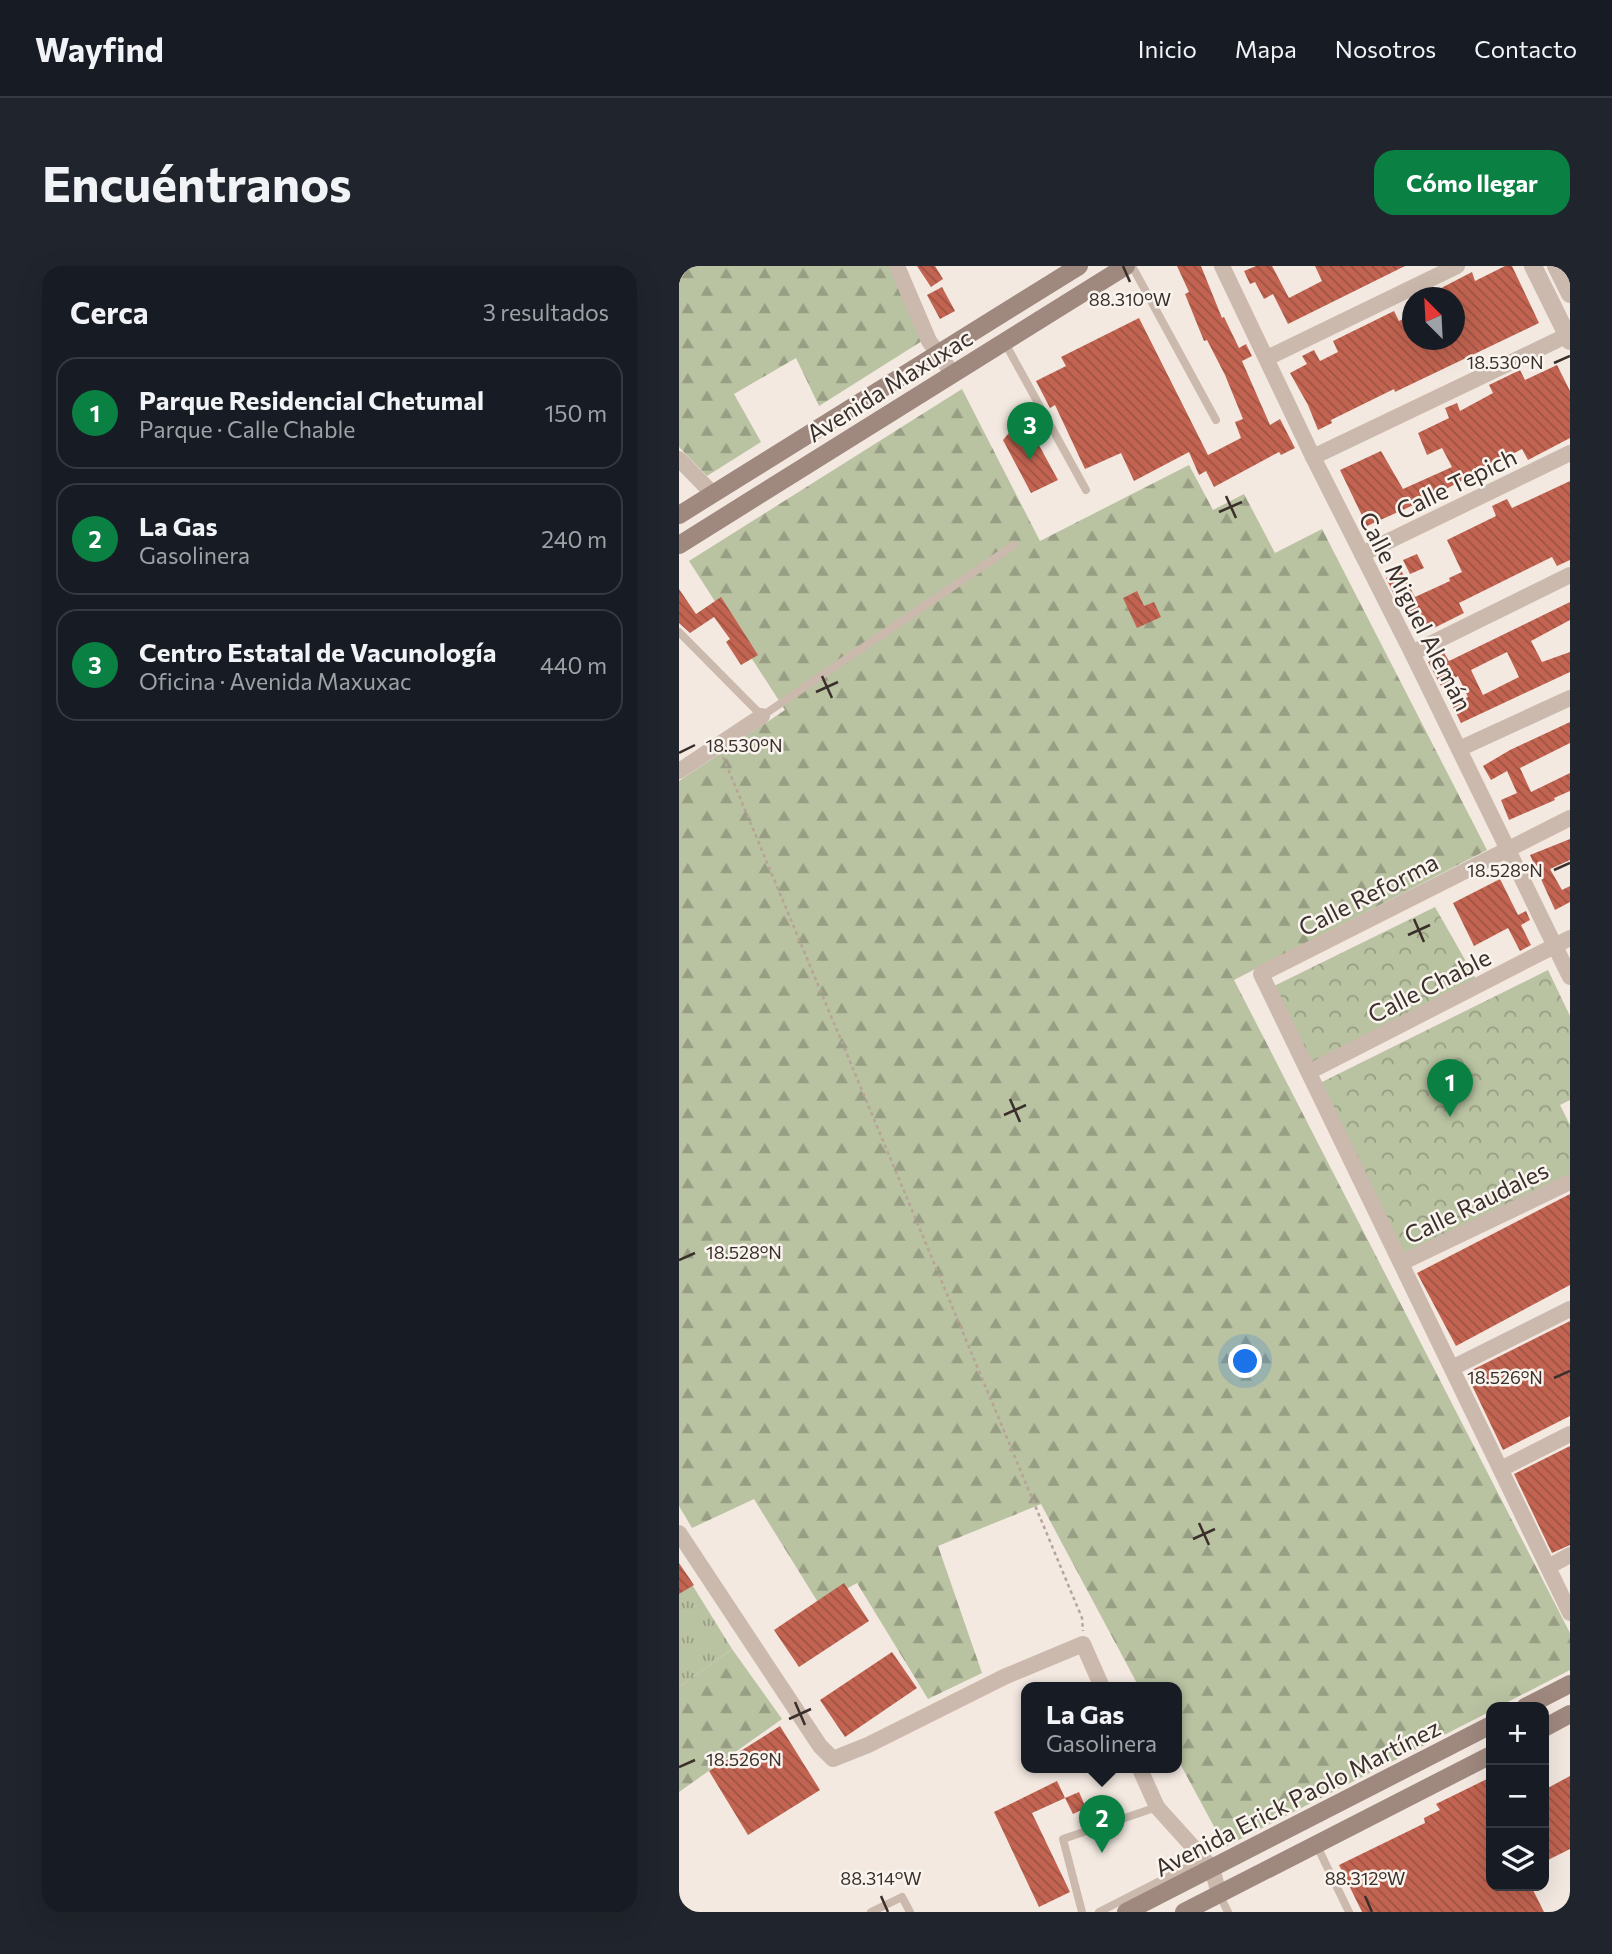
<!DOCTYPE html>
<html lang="es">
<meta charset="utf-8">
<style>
body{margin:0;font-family:Commissioner,sans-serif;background:#20242c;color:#f1f3f6}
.controls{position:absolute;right:21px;bottom:21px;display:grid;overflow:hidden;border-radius:14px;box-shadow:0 7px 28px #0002}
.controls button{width:63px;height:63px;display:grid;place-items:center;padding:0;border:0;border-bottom:2px solid #363941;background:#171b24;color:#f1f3f6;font:35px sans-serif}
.compass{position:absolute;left:723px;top:21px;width:63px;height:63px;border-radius:50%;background:#171b24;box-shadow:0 7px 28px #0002;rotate:336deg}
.you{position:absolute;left:567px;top:1096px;width:24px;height:24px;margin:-18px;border:5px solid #fff;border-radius:50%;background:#1a73e8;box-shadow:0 0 0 10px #1a73e833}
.badge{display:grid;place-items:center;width:46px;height:46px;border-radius:50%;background:#0b8043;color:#fff;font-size:23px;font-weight:700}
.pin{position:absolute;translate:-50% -58px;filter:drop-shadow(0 2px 4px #0008)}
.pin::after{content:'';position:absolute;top:37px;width:24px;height:21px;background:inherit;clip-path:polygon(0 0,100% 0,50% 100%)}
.popup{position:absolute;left:342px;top:1416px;width:161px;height:91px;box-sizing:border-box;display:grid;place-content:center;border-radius:14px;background:#171b24;filter:drop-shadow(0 2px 5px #0005);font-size:23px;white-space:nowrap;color:#9ea1a6}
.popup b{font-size:26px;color:#f1f3f6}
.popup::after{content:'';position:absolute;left:50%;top:100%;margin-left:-14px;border:14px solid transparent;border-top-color:#171b24}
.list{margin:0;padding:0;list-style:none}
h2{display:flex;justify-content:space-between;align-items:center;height:91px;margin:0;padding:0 28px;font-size:30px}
h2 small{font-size:23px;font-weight:400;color:#9ea1a6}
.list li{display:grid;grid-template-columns:46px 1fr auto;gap:21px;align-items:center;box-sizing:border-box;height:112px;margin:0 14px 14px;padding:0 14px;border:2px solid #363941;border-radius:21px}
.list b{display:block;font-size:26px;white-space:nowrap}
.list p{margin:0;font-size:23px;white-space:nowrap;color:#9ea1a6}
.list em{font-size:23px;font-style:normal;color:#9ea1a6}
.icon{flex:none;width:38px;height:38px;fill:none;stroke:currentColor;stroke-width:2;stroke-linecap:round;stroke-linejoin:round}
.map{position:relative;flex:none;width:891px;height:1646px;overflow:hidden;border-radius:21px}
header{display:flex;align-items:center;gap:42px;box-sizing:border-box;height:98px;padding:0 35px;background:#171b24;border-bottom:2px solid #363941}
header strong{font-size:33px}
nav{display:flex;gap:38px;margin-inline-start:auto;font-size:24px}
.intro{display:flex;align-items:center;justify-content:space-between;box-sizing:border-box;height:168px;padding:0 42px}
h1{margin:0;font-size:49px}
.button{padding:18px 32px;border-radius:21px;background:#0b8043;color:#fff;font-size:24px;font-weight:700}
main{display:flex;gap:42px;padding:0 42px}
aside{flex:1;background:#171b24;border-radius:21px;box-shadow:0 7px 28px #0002}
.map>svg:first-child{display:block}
.grass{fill:url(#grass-tufts)}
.forest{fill:url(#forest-firs)}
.park{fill:url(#park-crowns)}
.building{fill:url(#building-back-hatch);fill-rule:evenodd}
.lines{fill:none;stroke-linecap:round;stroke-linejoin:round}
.path{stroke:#b7a397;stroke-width:2.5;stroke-dasharray:3.5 3.5;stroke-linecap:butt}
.service{stroke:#cbb9ad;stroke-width:8}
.minor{stroke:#cbb9ad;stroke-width:16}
.tertiary{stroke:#cbb9ad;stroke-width:18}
.secondary{stroke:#9f887e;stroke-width:18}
.ticks{fill:none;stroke:#3a2f2b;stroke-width:2.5}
.labels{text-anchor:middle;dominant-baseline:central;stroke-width:5;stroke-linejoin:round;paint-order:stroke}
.street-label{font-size:24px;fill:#3a2f2b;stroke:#faf4ee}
.ticks-label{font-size:18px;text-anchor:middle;fill:#3a2f2b;stroke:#faf4ee;stroke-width:5;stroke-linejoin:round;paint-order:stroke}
</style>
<header>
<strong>Wayfind</strong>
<nav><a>Inicio</a><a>Mapa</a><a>Nosotros</a><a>Contacto</a></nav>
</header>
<div class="intro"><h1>Encuéntranos</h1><a class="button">Cómo llegar</a></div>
<main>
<aside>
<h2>Cerca<small>3 resultados</small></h2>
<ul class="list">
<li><span class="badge">1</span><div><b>Parque Residencial Chetumal</b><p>Parque · Calle Chable</p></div><em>150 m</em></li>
<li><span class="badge">2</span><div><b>La Gas</b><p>Gasolinera</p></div><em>240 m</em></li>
<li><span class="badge">3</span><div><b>Centro Estatal de Vacunología</b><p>Oficina · Avenida Maxuxac</p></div><em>440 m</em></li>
</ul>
</aside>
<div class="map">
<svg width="891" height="1646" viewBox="0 0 891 1646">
<defs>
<pattern id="grass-tufts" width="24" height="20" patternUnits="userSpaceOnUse" patternTransform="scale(1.75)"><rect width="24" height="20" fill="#b9c2a1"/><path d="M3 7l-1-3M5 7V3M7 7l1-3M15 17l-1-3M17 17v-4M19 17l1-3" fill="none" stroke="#979e83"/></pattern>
<pattern id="forest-firs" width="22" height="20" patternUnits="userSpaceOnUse" patternTransform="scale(1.75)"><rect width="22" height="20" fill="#b9c2a1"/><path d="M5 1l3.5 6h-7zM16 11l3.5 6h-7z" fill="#979e83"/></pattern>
<pattern id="park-crowns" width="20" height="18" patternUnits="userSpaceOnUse" patternTransform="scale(1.75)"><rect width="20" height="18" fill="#b9c2a1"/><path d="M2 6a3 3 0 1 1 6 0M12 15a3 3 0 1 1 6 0" fill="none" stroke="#979e83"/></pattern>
<pattern id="building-back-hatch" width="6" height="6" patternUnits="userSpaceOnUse" patternTransform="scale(1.75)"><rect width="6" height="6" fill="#c26451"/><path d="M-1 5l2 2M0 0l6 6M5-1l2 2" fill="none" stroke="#9f5343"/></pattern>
</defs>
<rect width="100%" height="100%" fill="#f3e9e1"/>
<path class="grass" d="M12 1317 53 1383 0 1421V1325Z"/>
<g class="forest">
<path d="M0 0H212L243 75 140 140 117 92 55 128 82 176 28 210 0 181Z"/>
<path d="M283 123 361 275 510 199 534 244 565 228 596 287 643 263 808 584 555 714 891 1367V1404L819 1441H812V1445L546 1581 498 1492V1421H460L362 1238 259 1280 303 1407 249 1433 178 1317 140 1338 75 1233 13 1262 0 1240V515L106 444 10 295Z"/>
<path d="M53 1383 103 1453 0 1526V1421Z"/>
</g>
<g class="park">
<path d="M756 641 797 713 631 800 593 721Z"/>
<path d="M869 704 891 750V834L881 839 891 859V911L723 992 641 817Z"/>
</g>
<g class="building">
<path d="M238 0H256L264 13 252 21Z"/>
<path d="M498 0H522L543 52 545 51 560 82 567 78 573 90 563 95 591 159 601 153 616 182 602 189 600 186 535 221 527 205 520 209 510 186 455 215 442 187 406 203 376 139 371 142 357 115 387 100 382 91 460 52 529 189 562 172 556 156 564 153 546 109 528 74 525 75 506 28 510 26Z"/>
<path d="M577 0H593L610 32 643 15 636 0H726L609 58 594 28 585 33 576 16 571 18 565 5Z"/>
<path d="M826 0H833L860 57 716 126 715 123 652 154 653 157 639 164 629 139 611 107 628 98 623 90 635 84 641 95 659 86 654 75 715 45 720 55 733 49V74H775V32H743L793 6 796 15Z"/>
<path d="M263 21 276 45 261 53 248 29Z"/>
<path d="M878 99 891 125V172L849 194 843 183 748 233 688 260 661 204 702 185 724 223 773 201 763 182 748 189 739 167 770 152 766 142 778 137 781 145 814 127 810 119 841 104 846 114Z"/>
<path d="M350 161 379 214 352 227 324 174 334 162Z"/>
<path d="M891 215V294L878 300 873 291 780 337 785 347 755 362 754 358 738 366 722 333 718 335 707 312 722 304 736 331 771 315 770 312 783 306 768 274 817 250 813 240 828 233 833 242Z"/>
<path d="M738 288 745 302 731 308 724 294Z"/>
<path d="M0 323 17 348 42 331 79 389 62 399 47 376 51 373 35 351 11 367 0 357Z"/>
<path d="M458 325 465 340 475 336 482 351 458 362 444 332Z"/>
<path d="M891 336V354L852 375 863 396 891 386V406L782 457 773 439 789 431 779 410 762 420 749 396 765 387 770 395ZM828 386 840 411 804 429 792 404Z"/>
<path d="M891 456V477L841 502 852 526 891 507V525L875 532 876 534 830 554 822 534 838 527 828 505 812 514 804 500 831 484Z"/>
<path d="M891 573V594L871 603 883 624 891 620V636L876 644 851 589Z"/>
<path d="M821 613 839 649 847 645 851 654 842 659 852 679 841 685 829 662 795 680 774 637Z"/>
<path d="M891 928V1019L777 1080 738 1007Z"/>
<path d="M891 1055V1150L824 1184 787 1107Z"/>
<path d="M891 1180V1279L873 1287 835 1208Z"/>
<path d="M0 1297 15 1319 0 1328Z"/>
<path d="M165 1317 190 1355 120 1401 95 1364Z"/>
<path d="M213 1386 238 1422 166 1471 141 1434Z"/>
<path d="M101 1460 141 1524 69 1569 30 1505Z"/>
<path d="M891 1510V1583L865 1596V1524Z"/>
<path d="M812 1511V1620H852L865 1646H683L660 1599 746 1557 745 1552 761 1544 757 1538Z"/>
<path d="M378 1515 386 1532 353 1547 391 1626 360 1641 315 1546Z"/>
<path d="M400 1526 407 1542 394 1548 386 1532Z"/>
</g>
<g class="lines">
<path class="path" d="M44 491 403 1352 404 1365"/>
<g class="service">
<path d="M453 0 537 154"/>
<path d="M326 77 407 224"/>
<path d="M0 366 83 450 335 279"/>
<path d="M637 1578 670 1646"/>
<path d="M540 1628 549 1646"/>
<path d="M192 1646 223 1631 231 1646"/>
<path d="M403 1646 384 1573 478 1541"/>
<path d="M420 1646 524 1593"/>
</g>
<g class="minor">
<path d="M218 0 250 75 274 108"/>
<path d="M543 0 634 191 733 387 891 711"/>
<path d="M588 92 778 0"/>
<path d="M634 191 891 68"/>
<path d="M0 193 34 228"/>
<path d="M683 288 891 187"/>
<path d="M733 387 891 309"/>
<path d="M780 483 891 432"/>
<path d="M0 505 83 450"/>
<path d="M891 552 582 708 891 1347"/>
<path d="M630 806 891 672"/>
<path d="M722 997 891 916"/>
<path d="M773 1102 891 1043"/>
<path d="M822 1203 891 1168"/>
<path d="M0 1267 141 1480 154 1493 189 1479 325 1411 404 1378 423 1421"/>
<path d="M869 1301 891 1289"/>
<path d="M460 1501 478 1541 533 1602 540 1628"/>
</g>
<g class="tertiary">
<path d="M854 0 891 75"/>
<path d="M877 0 891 28"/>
</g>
<g class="secondary">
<path d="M0 249 400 0"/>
<path d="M0 279 447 0"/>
<path d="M846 1441 891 1418"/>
<path d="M865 1462 891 1448"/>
<path d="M447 1646 812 1459"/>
<path d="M505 1646 812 1489"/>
</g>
</g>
<path class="ticks" d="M444 0 451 16M875 97 891 90M547 230 557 252M540 246 563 236M143 410 153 432M137 426 159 416M0 487 16 479M875 604 891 597M735 653 745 676M729 669 751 659M331 833 341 856M325 849 347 839M0 994 16 987M875 1112 891 1105M520 1257 530 1279M514 1273 536 1263M116 1436 126 1459M110 1453 132 1443M0 1501 16 1494M202 1630 209 1646M686 1630 693 1646"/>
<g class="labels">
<g class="street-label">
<text transform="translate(210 119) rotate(-32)">Avenida Maxuxac</text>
<text transform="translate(777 217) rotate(-26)">Calle Tepich</text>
<text transform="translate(737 345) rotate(63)">Calle Miguel Alemán</text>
<text transform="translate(689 628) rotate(-27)">Calle Reforma</text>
<text transform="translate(750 719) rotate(-27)">Calle Chable</text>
<text transform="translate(797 936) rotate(-26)">Calle Raudales</text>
<text transform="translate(618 1531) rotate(-27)">Avenida Erick Paolo Martínez</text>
</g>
</g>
<g class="ticks-label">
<text x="451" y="40">88.310°W</text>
<text x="826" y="103">18.530°N</text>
<text x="65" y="486">18.530°N</text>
<text x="826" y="611">18.528°N</text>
<text x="65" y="993">18.528°N</text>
<text x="826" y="1118">18.526°N</text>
<text x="65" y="1500">18.526°N</text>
<text x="202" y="1619">88.314°W</text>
<text x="686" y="1619">88.312°W</text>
</g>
</svg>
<div class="controls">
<button>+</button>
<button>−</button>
<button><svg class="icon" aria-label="layers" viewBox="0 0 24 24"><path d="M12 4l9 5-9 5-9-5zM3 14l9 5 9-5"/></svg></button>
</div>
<svg class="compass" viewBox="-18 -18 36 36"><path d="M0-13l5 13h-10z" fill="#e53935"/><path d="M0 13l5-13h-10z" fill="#9ea1a6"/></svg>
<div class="you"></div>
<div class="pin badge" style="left:771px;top:851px">1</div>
<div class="pin badge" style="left:423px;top:1587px">2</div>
<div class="popup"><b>La Gas</b>Gasolinera</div>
<div class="pin badge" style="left:351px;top:194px">3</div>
</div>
</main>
